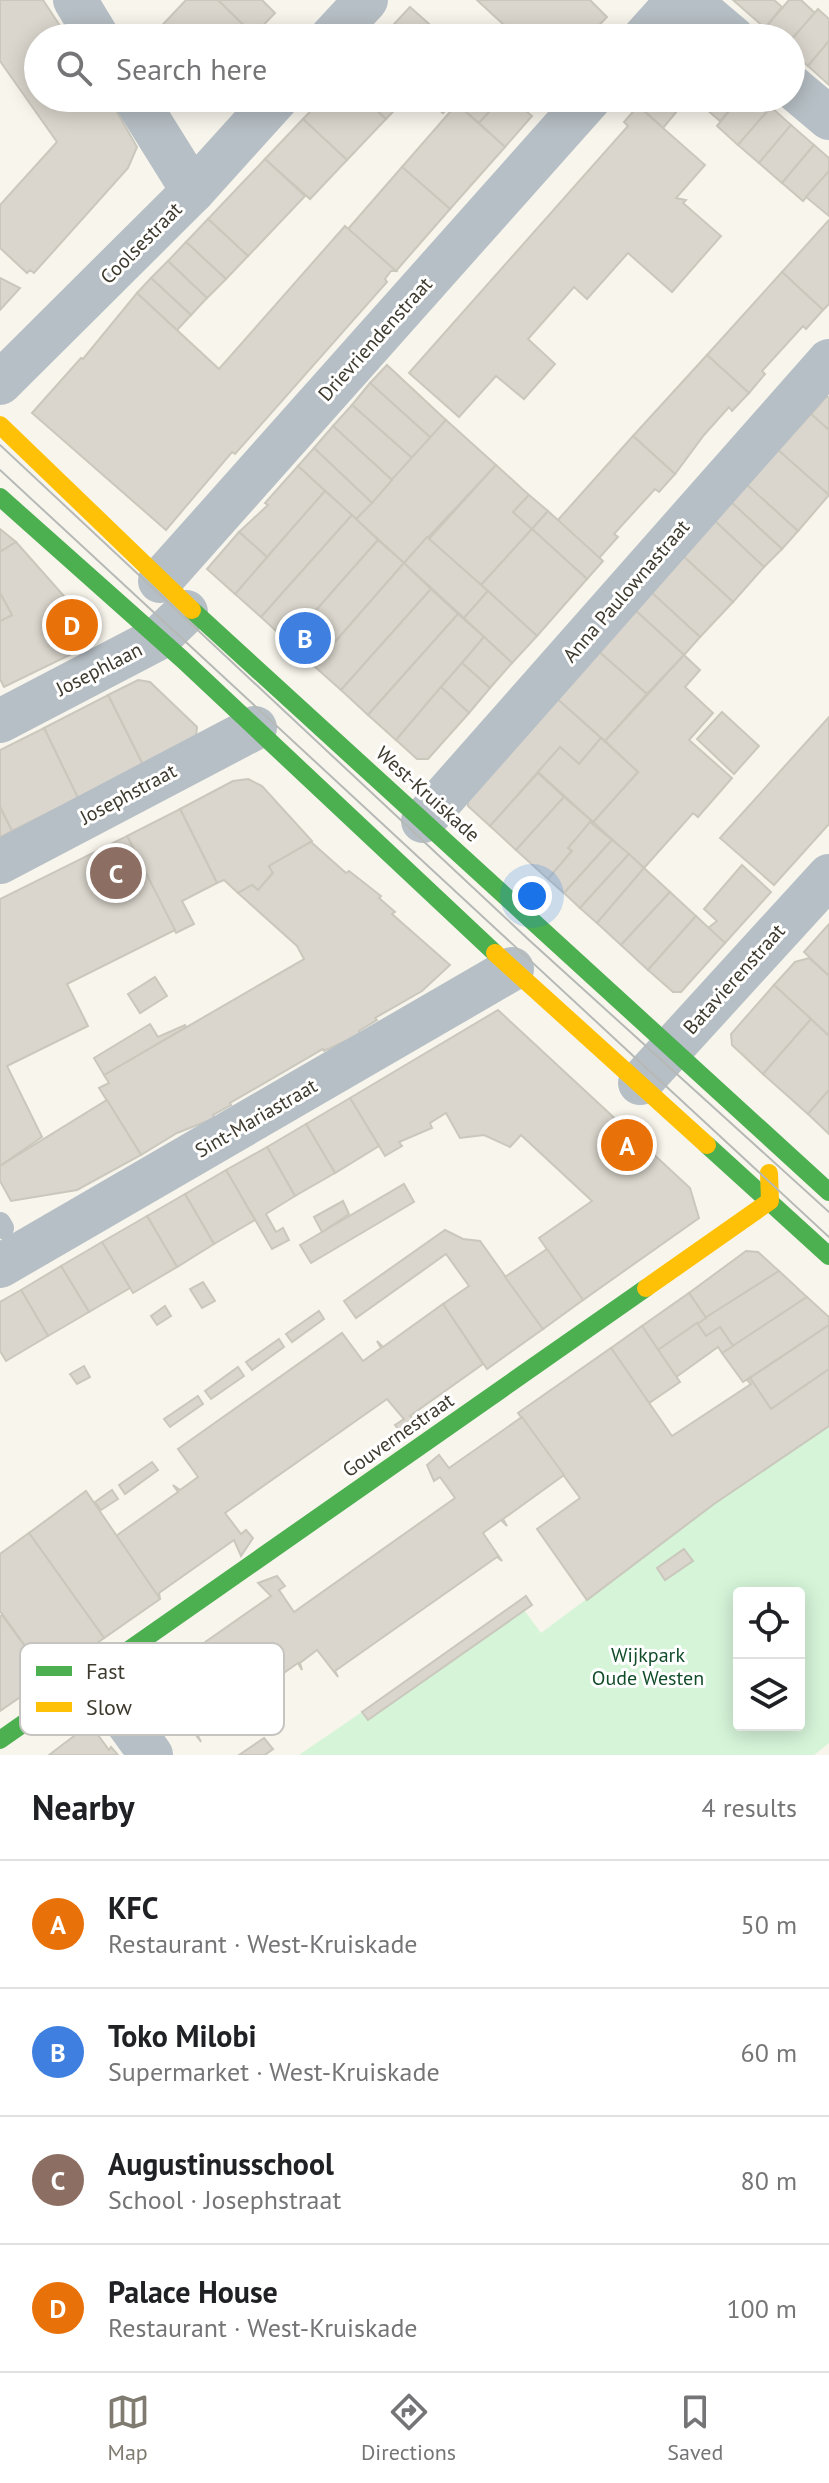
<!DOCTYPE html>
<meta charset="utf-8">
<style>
body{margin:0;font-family:"PT Sans",sans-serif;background:#f2f2f2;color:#202124}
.controls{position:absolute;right:24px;bottom:24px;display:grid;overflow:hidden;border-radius:8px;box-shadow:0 4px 20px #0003}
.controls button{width:72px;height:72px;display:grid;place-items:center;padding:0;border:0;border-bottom:2px solid #e0e0e0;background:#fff;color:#202124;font:40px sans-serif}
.you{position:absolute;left:532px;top:896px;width:28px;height:28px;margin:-20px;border:6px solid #fff;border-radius:50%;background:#1a73e8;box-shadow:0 0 0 12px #1a73e833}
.badge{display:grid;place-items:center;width:52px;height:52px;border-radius:50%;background:#7f7b70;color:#fff;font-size:26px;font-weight:700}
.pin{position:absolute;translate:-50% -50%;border:4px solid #fff;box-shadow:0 2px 8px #0006}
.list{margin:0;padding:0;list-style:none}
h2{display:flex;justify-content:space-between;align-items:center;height:104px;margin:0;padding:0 32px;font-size:34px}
h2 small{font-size:26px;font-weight:400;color:#757577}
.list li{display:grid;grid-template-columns:52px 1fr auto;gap:24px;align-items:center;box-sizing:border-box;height:128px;padding:0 32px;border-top:2px solid #e0e0e0}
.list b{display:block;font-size:30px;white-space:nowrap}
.list p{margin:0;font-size:26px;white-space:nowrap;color:#757577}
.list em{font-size:26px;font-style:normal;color:#757577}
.icon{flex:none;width:44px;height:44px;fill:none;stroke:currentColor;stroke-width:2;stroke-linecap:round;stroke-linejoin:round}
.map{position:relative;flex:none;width:829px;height:1755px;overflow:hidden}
.search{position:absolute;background:#fff;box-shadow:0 4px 20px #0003;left:24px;right:24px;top:24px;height:88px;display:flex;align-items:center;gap:20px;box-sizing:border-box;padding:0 28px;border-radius:44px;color:#757577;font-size:30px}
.sheet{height:616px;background:#fff}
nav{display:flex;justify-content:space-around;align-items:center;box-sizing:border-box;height:112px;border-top:2px solid #e0e0e0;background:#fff;font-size:22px;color:#757577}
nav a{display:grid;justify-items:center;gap:4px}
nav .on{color:#7f7b70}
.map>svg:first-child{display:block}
.green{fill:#d5f4d8;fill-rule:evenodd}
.building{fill:#dad6cd;stroke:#cac7bd;stroke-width:2}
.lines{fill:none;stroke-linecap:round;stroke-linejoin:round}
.lane{stroke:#b6bfc5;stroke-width:22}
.street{stroke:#b6bfc5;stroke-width:44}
.fast{stroke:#4caf50;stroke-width:18}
.slow{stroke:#ffc107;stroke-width:18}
.tram{stroke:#b6b9b6;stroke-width:2}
.labels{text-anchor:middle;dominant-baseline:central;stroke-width:6;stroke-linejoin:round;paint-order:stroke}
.street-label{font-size:20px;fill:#3e3a2e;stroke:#fff}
.park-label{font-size:20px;fill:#124d2a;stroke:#fff}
.key{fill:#fff;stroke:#c5c4c0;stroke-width:2}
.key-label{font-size:22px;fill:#3e3a2e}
</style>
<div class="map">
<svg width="829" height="1755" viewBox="0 0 829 1755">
<rect width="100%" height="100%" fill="#f8f5ec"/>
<path class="green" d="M829 1426V1743L814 1755H299L362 1712 368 1719 524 1610 541 1633 714 1504ZM739 1593H799V1725H739Z"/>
<g class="building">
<path d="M0 0H43L68 38H38V98H109L137 147 128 168 34 273 30 270 27 273 0 248V205L57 142 0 61Z"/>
<path d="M186 0H218L254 35 251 38H150Z"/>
<path d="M218 0H262L275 13 254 35Z"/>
<path d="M477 0H590L607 17 587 38H518Z"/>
<path d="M733 0H774L782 7 765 28Z"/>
<path d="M789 0H801L815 13 791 40 776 38 765 28Z"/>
<path d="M410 7 436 30 429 38 382 37Z"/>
<path d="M818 9 829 19V41L808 66 791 51V40Z"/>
<path d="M829 41V85L808 66Z"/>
<path d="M323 98H364L386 119 347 160 303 119Z"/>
<path d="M364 98H406L386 119Z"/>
<path d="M425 98H449L453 101 443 113Z"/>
<path d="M450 98H502L479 123Z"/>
<path d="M502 98H511L532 116 505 147 479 123Z"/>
<path d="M674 98 682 105 663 128 631 98Z"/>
<path d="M702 98H740L720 121 698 102Z"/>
<path d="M740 98H761L771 107 738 145 717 126Z"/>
<path d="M457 104 505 147 450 209 402 167Z"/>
<path d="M638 106 705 165 676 198 686 200 683 203 721 236 672 292 628 253 587 299 574 287 528 339 555 364 524 399 496 376 459 417 409 373 628 126 624 122Z"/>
<path d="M771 107 791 125 759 163 738 145Z"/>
<path d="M303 119 347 160 310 199 265 159Z"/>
<path d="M791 125 814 145 782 183 759 163Z"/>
<path d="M814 145 829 158V171L803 201 782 183Z"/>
<path d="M265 159 305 196 248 256 208 219Z"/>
<path d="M402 167 450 209 396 271 348 229Z"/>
<path d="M829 171V216L806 197Z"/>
<path d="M208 219 248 256 226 279 186 242Z"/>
<path d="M829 220V304L823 310 782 272Z"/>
<path d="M345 226 396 271H391L385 279 387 282 235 454 232 452 166 530 32 413 81 358 83 359 137 293 219 369Z"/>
<path d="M186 242 226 279 207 298 168 261Z"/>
<path d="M168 261 207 298 191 315 151 278Z"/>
<path d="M782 272 823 310 806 329 803 326 762 371 765 374 749 393 707 355Z"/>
<path d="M0 278 20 288 0 310Z"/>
<path d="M151 278 191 315 177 330 137 293Z"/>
<path d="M707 355 749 393 732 411 729 407 704 435 675 474 633 436Z"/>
<path d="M387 365 446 420 431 438 370 383Z"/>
<path d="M370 383 431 438 412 458 352 405Z"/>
<path d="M827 396 829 398V430L811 414Z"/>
<path d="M352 405 412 458 392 480 333 426Z"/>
<path d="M811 414 829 430V495L778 450Z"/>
<path d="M446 420 496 465 404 563 356 519Z"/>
<path d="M333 426 392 480 372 503 314 448Z"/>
<path d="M633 436 675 474 659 492 655 489 614 534 618 537 599 558 557 521Z"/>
<path d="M314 448 372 503 356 519 298 466Z"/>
<path d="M778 450 829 495 798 531 746 484Z"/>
<path d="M496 465 529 495 513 512 532 529 481 585 429 539Z"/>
<path d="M298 466 325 491 267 557 239 532 268 505 265 503Z"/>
<path d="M746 484 798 531 782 549 731 502Z"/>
<path d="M325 491 352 515 261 617 235 594Z"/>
<path d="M529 495 548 511 532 529 513 512Z"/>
<path d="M731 502 782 549 764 567 714 520Z"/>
<path d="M548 511 603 561 587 579 532 529Z"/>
<path d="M352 515 378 540 288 642 261 617Z"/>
<path d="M714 520 764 567 733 602 682 555Z"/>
<path d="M0 529 16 542 0 552Z"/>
<path d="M532 529 587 579 537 636 481 585Z"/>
<path d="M239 532 267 557 235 594 207 569Z"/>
<path d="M427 537 488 591 464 618 404 563Z"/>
<path d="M378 540 404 563 314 666 288 642Z"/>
<path d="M16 542 95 631 94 643 4 687 0 679V621L12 615 0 593V552Z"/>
<path d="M682 555 733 602 700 637 650 591Z"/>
<path d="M404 563 431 589 341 690 314 666Z"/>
<path d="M431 589 458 614 368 715 341 690Z"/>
<path d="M488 591 537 636 512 663 464 618Z"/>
<path d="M650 591 700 637 684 655 634 609Z"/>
<path d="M0 593 12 615 0 621Z"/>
<path d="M634 609 684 655 647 694 597 650Z"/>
<path d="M458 614 484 637 396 740 368 715Z"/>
<path d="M484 637 512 663 490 688 462 663Z"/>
<path d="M597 650 647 694 605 741 555 697Z"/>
<path d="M684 655 700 670 685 687 713 713 689 740 732 778 698 817 693 813 644 868 593 822 638 772 605 741Z"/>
<path d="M462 663 490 688 469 713 441 687Z"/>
<path d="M138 680 150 682 197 727 196 738 143 765 108 695Z"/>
<path d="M441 687 469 713 428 759H417L396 740Z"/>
<path d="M108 695 143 765 78 798 44 728Z"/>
<path d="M555 697 601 738 579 764 560 747 490 826 468 806V795Z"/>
<path d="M722 712 759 746 734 774 697 739Z"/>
<path d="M829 717V824L774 885 720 838Z"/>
<path d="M44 728 78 798 12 831 0 807V750Z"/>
<path d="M601 738 638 772 593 822 538 772 560 747 579 764Z"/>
<path d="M538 773 564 797 516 850 490 826Z"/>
<path d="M248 779 262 786 312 841 269 866 273 873 258 890 252 885 238 893 224 880 217 883 180 809 233 781Z"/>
<path d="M564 797 593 822 568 848 572 851 548 879 516 850Z"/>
<path d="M0 807 12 831 0 837Z"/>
<path d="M180 809 217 883 182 901 194 924 176 933 127 836Z"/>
<path d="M590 822 612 840 564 893 548 879 572 851 568 848Z"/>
<path d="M127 836 175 930 67 984 88 1026 7 1066 42 1137 0 1166V899Z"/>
<path d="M612 840 629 854 580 908 564 893Z"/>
<path d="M311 842 346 873 349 871 381 896 379 898 395 912 392 914 450 965 422 991 375 1018 377 1020 359 1031 360 1034 324 1051 323 1049 230 1103 231 1105 213 1115 215 1118 177 1133 141 1155 99 1088 109 1083 104 1075 304 959 297 946 238 893 252 885 258 890 273 873 269 866Z"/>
<path d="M629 854 644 868 597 923 580 908Z"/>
<path d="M742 865 771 892 725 943 708 928 717 921 704 909Z"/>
<path d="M644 868 670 892 621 945 597 923Z"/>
<path d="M670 892 696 916 648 970 621 945Z"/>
<path d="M696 916 725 943 681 992H673L648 970Z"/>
<path d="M829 924V976L804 952Z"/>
<path d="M809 958 829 976V1036L774 985 795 962Z"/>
<path d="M155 977 167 996 140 1013 128 994Z"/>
<path d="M774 985 811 1019 763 1074 732 1045 731 1034Z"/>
<path d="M498 1010 690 1188 699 1218 583 1300 539 1238 592 1201 521 1135 510 1147 484 1135 460 1138 446 1113 430 1123 432 1128 399 1142 402 1146 385 1156 350 1098Z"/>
<path d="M811 1019 829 1036V1090L808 1114 763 1074Z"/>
<path d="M150 1024 158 1037 185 1025 186 1027 104 1075 94 1058Z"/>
<path d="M829 1090V1134L808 1114Z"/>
<path d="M350 1098 379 1146 335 1173 306 1124Z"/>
<path d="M107 1100 141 1155 77 1190 11 1201 0 1181V1166Z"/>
<path d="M306 1124 335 1173 295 1196 267 1147Z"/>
<path d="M267 1147 295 1196 266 1214 276 1232 283 1228 289 1240 272 1249 226 1170Z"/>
<path d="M226 1170 255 1220 214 1244 185 1194Z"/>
<path d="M404 1184 414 1202 311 1263 300 1245Z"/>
<path d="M185 1194 214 1244 177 1267 147 1216Z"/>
<path d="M343 1201 349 1214 322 1232 314 1217Z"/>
<path d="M147 1216 177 1267 133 1293 102 1242Z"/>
<path d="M445 1230 463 1239 480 1241 543 1329 487 1369 443 1304 469 1286 446 1254 356 1318 344 1301Z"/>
<path d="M102 1242 130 1288 89 1312 61 1266Z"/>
<path d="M547 1249 583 1300 543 1329 505 1277Z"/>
<path d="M746 1251 758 1252 779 1271 706 1318 689 1293Z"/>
<path d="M61 1266 89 1312 48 1336 21 1290Z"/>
<path d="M779 1271 807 1297 733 1346 720 1327 706 1336 697 1323Z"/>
<path d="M203 1282 215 1301 202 1308 190 1289Z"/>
<path d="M21 1290 48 1336 6 1361 0 1351V1302Z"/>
<path d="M689 1293 706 1318 658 1350 642 1326Z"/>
<path d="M807 1297 829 1317V1325L743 1382 722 1353Z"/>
<path d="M443 1304 483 1364 410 1416 422 1428 401 1433 395 1425 404 1419 387 1399 225 1513 241 1534 246 1530 253 1538 241 1556 234 1540 159 1593 160 1599 116 1536 178 1492 173 1485 180 1490 198 1477 178 1449 342 1333 363 1361 381 1348 377 1341 383 1347Z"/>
<path d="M165 1306 171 1316 157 1325 151 1316Z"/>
<path d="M319 1311 324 1319 292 1342 286 1334Z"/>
<path d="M697 1323 706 1336 720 1327 733 1346 722 1353 718 1347 676 1377 658 1350Z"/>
<path d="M829 1325V1369L771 1409 750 1378Z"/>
<path d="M642 1326 680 1382 649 1403 611 1348Z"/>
<path d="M279 1339 284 1347 252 1370 246 1362Z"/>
<path d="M611 1348 672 1436 751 1384 747 1380 750 1378 771 1409 829 1369V1426L714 1504 587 1600 537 1529 580 1498 518 1413Z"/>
<path d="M84 1366 90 1377 77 1384 70 1374Z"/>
<path d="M238 1367 244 1376 211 1399 205 1391Z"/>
<path d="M198 1396 203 1404 170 1427 164 1419Z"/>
<path d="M522 1417 564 1475 503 1519 507 1526 501 1520 483 1533 502 1561 497 1557 335 1671 338 1677 317 1650 300 1663 302 1670 298 1663 197 1734 201 1742 179 1712 173 1716 151 1680 271 1596 258 1583 277 1576 285 1586 279 1590 294 1612 455 1498 440 1477 434 1481 427 1465 439 1455 449 1468Z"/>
<path d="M152 1462 158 1470 125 1494 119 1485Z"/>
<path d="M112 1490 118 1499 101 1510 95 1502Z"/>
<path d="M86 1491 160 1599 104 1638 29 1533Z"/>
<path d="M29 1533 104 1638 48 1678 0 1611V1554Z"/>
<path d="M684 1549 693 1561 665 1580 657 1568Z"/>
<path d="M526 1596 532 1605 368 1720 362 1712Z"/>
<path d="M2 1615 48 1678 0 1711V1616Z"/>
<path d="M90 1724 109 1750 111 1747 118 1755H49Z"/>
<path d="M264 1738 273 1749 265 1755H239Z"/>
</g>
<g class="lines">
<path class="lane" d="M0 1223 3 1228"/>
<g class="street">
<path d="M75 0 98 38"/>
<path d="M688 0 733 38"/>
<path d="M331 38 366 0"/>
<path d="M644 38 678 0"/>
<path d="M791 86 829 118"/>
<path d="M135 98 193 191"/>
<path d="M0 383 193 191 277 98"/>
<path d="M160 581 590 98"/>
<path d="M0 721 159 638 186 612"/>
<path d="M423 821 829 361"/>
<path d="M0 862 255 728"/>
<path d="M640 1083 829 876"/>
<path d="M0 1266 512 969"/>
<path d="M93 1675 151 1755"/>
</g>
<g class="fast">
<path d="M0 497 182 659 495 953"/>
<path d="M192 610 829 1192"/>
<path d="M707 1145 829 1256"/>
<path d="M0 1740 646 1288"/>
</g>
<g class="slow">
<path d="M0 425 192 610"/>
<path d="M495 953 707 1145"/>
<path d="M646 1288 770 1201 769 1173"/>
</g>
<g class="tram">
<path d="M0 445 529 940 829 1212"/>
<path d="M0 470 829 1237"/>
</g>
</g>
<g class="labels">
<g class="street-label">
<text transform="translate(141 243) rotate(-45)">Coolsestraat</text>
<text transform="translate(375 339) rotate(-48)">Drievriendenstraat</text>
<text transform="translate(626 591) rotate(-49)">Anna Paulownastraat</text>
<text transform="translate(99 669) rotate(-27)">Josephlaan</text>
<text transform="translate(128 794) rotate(-28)">Josephstraat</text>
<text transform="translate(428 794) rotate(42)">West-Kruiskade</text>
<text transform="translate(734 979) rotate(-48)">Batavierenstraat</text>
<text transform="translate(256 1118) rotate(-30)">Sint-Mariastraat</text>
<text transform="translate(398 1435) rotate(-35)">Gouvernestraat</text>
</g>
<g class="park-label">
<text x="648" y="1655">Wijkpark<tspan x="648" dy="23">Oude Westen</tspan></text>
</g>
</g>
<rect x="20" y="1643" width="264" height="92" rx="12" class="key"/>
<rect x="36" y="1666" width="36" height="10" fill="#4caf50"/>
<rect x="36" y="1702" width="36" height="10" fill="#ffc107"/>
<g class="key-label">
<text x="86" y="1679">Fast</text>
<text x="86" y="1715">Slow</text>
</g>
</svg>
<div class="controls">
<button><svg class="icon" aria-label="locate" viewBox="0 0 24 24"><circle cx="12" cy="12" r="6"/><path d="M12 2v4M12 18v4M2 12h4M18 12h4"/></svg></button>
<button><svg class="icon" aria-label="layers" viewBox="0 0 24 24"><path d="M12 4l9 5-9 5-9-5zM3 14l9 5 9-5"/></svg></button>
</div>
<div class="you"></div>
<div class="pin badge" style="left:627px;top:1145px;background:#e8710a">A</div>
<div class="pin badge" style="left:305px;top:638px;background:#3f7fe0">B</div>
<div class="pin badge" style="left:116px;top:873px;background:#8d6e63">C</div>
<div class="pin badge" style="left:72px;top:625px;background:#e8710a">D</div>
<div class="search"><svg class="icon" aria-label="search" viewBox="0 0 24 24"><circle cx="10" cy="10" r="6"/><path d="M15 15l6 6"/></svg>Search here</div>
</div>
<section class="sheet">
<h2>Nearby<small>4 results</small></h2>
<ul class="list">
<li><span class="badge" style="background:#e8710a">A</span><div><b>KFC</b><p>Restaurant · West-Kruiskade</p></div><em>50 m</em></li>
<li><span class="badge" style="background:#3f7fe0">B</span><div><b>Toko Milobi</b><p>Supermarket · West-Kruiskade</p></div><em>60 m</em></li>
<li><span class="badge" style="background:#8d6e63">C</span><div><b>Augustinusschool</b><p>School · Josephstraat</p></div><em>80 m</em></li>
<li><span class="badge" style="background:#e8710a">D</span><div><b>Palace House</b><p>Restaurant · West-Kruiskade</p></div><em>100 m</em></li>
</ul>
</section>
<nav>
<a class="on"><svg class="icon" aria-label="map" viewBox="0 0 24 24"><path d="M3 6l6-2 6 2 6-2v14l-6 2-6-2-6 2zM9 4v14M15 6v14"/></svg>Map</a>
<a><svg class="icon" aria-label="directions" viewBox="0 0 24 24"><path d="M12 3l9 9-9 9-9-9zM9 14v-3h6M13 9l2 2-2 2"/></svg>Directions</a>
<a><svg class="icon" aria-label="saved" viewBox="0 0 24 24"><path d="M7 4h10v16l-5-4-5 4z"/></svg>Saved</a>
</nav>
